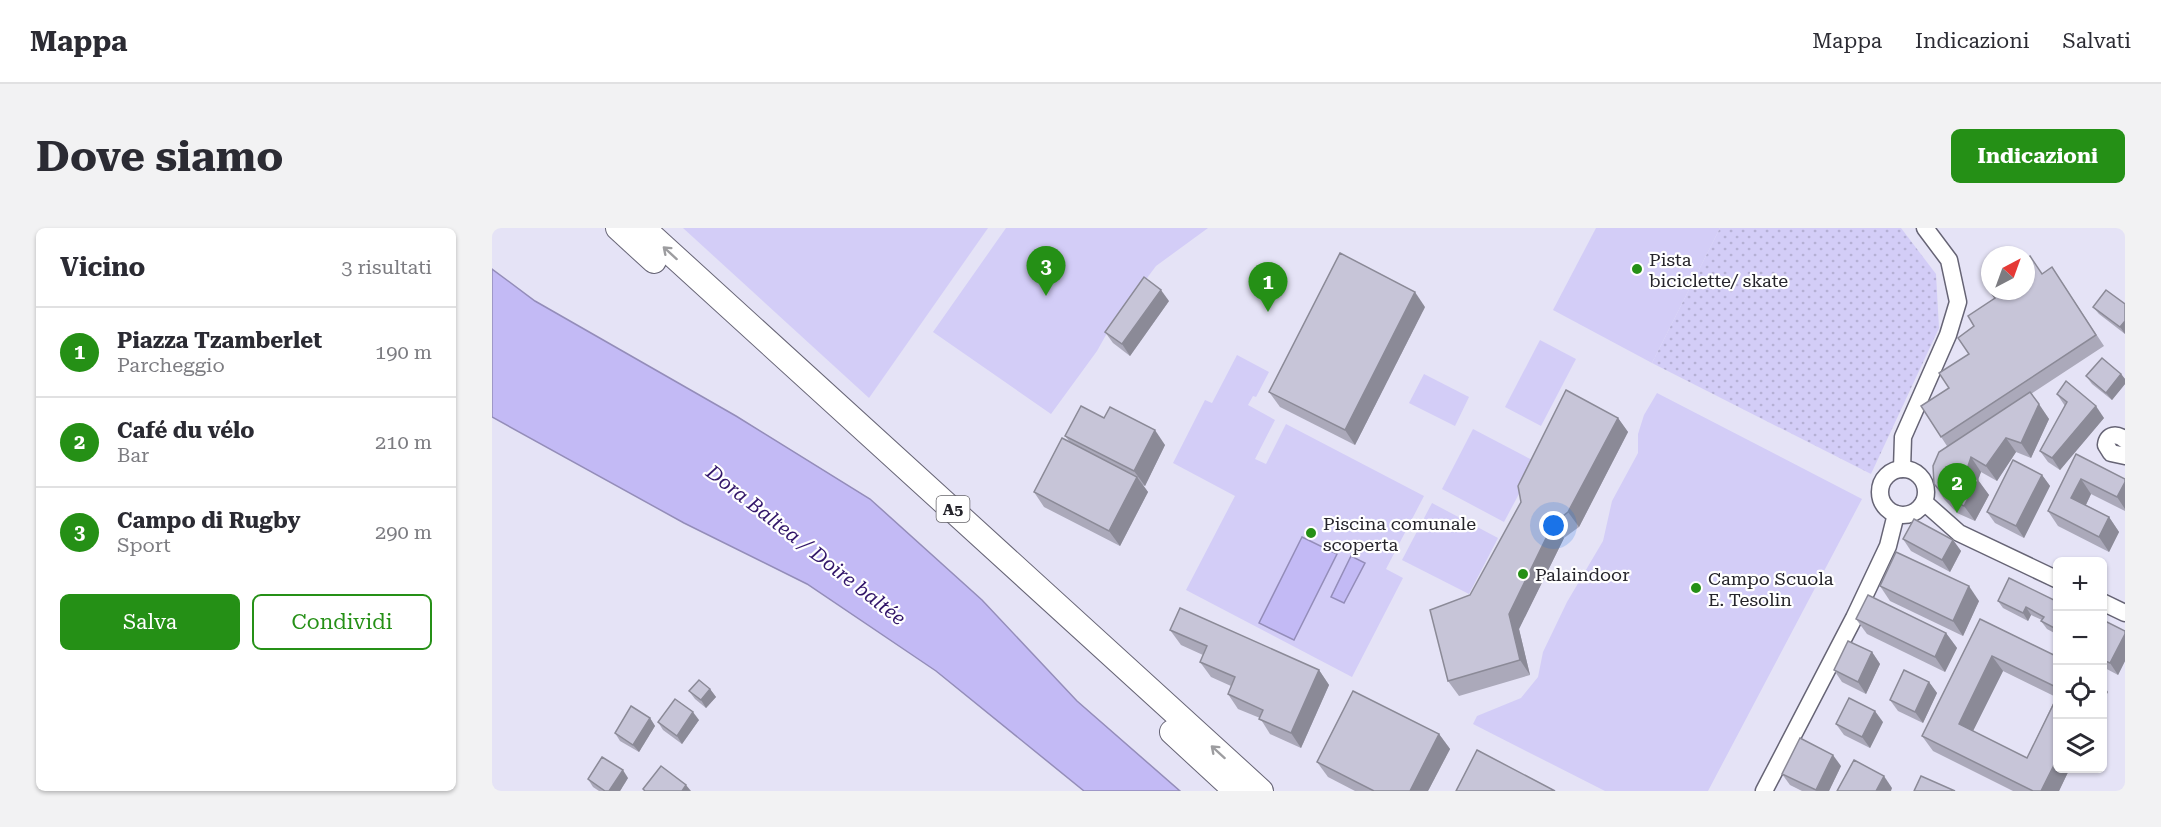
<!DOCTYPE html>
<html lang="it">
<meta charset="utf-8">
<style>
body{margin:0;font-family:"Roboto Serif",serif;background:#f2f2f3;color:#2b2b33}
.controls{position:absolute;right:18px;bottom:18px;display:grid;overflow:hidden;border-radius:9px;box-shadow:0 2px 4px #0004}
.controls button{width:54px;height:54px;display:grid;place-items:center;padding:0;border:0;border-bottom:2px solid #e1e1e2;background:#fff;color:#2b2b33;font:30px sans-serif}
.compass{position:absolute;left:1489px;top:18px;width:54px;height:54px;border-radius:50%;background:#fff;box-shadow:0 2px 4px #0004;rotate:41deg}
.you{position:absolute;left:1062px;top:298px;width:21px;height:21px;margin:-15px;border:4px solid #fff;border-radius:50%;background:#1a73e8;box-shadow:0 0 0 9px #1a73e833}
.badge{display:grid;place-items:center;width:39px;height:39px;border-radius:50%;background:#259016;color:#fff;font-size:20px;font-weight:700}
.pin{position:absolute;translate:-50% -50px;filter:drop-shadow(0 2px 3px #0008)}
.pin::after{content:'';position:absolute;top:32px;width:21px;height:18px;background:inherit;clip-path:polygon(0 0,100% 0,50% 100%)}
.list{margin:0;padding:0;list-style:none}
h2{display:flex;justify-content:space-between;align-items:center;height:78px;margin:0;padding:0 24px;font-size:26px}
h2 small{font-size:20px;font-weight:400;color:#7c7c81}
.list li{display:grid;grid-template-columns:39px 1fr auto;gap:18px;align-items:center;box-sizing:border-box;height:90px;padding:0 24px;border-top:2px solid #e1e1e2}
.list b{display:block;font-size:22px;white-space:nowrap}
.list p{margin:0;font-size:20px;white-space:nowrap;color:#7c7c81}
.list em{font-size:20px;font-style:normal;color:#7c7c81}
.actions{display:flex;gap:12px;padding:18px 24px}
.actions a{flex:1;padding:14px 0;border:2px solid #259016;border-radius:9px;text-align:center;font-size:21px;color:#259016}
.actions .main{background:#259016;color:#fff}
.icon{flex:none;width:33px;height:33px;fill:none;stroke:currentColor;stroke-width:2;stroke-linecap:round;stroke-linejoin:round}
.map{position:relative;flex:none;width:1633px;height:563px;overflow:hidden;border-radius:9px}
header{display:flex;align-items:center;gap:36px;box-sizing:border-box;height:84px;padding:0 30px;background:#fff;border-bottom:2px solid #e1e1e2}
header strong{font-size:28px}
nav{display:flex;gap:33px;margin-inline-start:auto;font-size:21px}
.intro{display:flex;align-items:center;justify-content:space-between;box-sizing:border-box;height:144px;padding:0 36px}
h1{margin:0;font-size:42px}
.button{padding:15px 27px;border-radius:9px;background:#259016;color:#fff;font-size:21px;font-weight:700}
main{display:flex;gap:36px;padding:0 36px}
aside{flex:1;background:#fff;border-radius:9px;box-shadow:0 2px 4px #0004}
.map>svg:first-child{display:block}
.grass{fill:#d3cdf7}
.park{fill:url(#park-dots)}
.water{fill:#c3baf5;stroke:#948db9;stroke-width:1.5}
.lines{fill:none;stroke-linecap:round;stroke-linejoin:round}
.minor-casing{stroke:#666475;stroke-width:19}
.highway-casing{stroke:#666475;stroke-width:26}
.minor{stroke:#fff;stroke-width:16}
.highway{stroke:#fff;stroke-width:24}
.wall{fill:#aba9ba;fill-rule:evenodd}
.shaded-wall{fill:#8b8a97}
.building{fill:#c7c5d8;stroke:#8b8a97;stroke-width:1.5}
.oneway{stroke:#9d9da0}
.poi-dot{fill:#259016;stroke:#fff;stroke-width:2}
.labels{text-anchor:middle;dominant-baseline:central;stroke-width:4.5;stroke-linejoin:round;paint-order:stroke}
.shield{fill:#fff;stroke:#67666b;stroke-width:1.5}
.shield-label{font-size:16px;font-weight:bold;fill:#26252c}
.poi-label{font-size:18px;fill:#26252c;stroke:#fff;text-anchor:start}
.water-label{font-size:20px;font-style:italic;fill:#321669;stroke:#fff}
</style>
<header>
<strong>Mappa</strong>
<nav><a>Mappa</a><a>Indicazioni</a><a>Salvati</a></nav>
</header>
<div class="intro"><h1>Dove siamo</h1><a class="button">Indicazioni</a></div>
<main>
<aside>
<h2>Vicino<small>3 risultati</small></h2>
<ul class="list">
<li><span class="badge">1</span><div><b>Piazza Tzamberlet</b><p>Parcheggio</p></div><em>190 m</em></li>
<li><span class="badge">2</span><div><b>Café du vélo</b><p>Bar</p></div><em>210 m</em></li>
<li><span class="badge">3</span><div><b>Campo di Rugby</b><p>Sport</p></div><em>290 m</em></li>
</ul>
<div class="actions"><a class="main">Salva</a><a>Condividi</a></div>
</aside>
<div class="map">
<svg width="1633" height="563" viewBox="0 0 1633 563">
<defs>
<pattern id="park-dots" width="8" height="8" patternUnits="userSpaceOnUse" patternTransform="scale(1.5)"><rect width="8" height="8" fill="#d3cdf7"/><path d="M2 2h.1M6 6h.1" fill="none" stroke="#b5b0d4" stroke-width="1.8" stroke-linecap="round"/></pattern>
</defs>
<rect width="100%" height="100%" fill="#e5e3f6"/>
<g class="grass">
<path d="M191 0H496L377 170Z"/>
<path d="M514 0H716L664 38 619 98 605 123 559 186 441 104Z"/>
<path d="M1104 0H1228L1160 135 1061 82Z"/>
<path d="M1048 112 1084 131 1049 198 1013 179Z"/>
<path d="M745 127 777 144 764 169 761 168 756 177 783 192 763 231 774 236 794 196 932 268 894 341 911 350 860 449 694 362 743 268 681 235 713 172 720 175Z"/>
<path d="M932 146 977 169 963 198 917 175Z"/>
<path d="M1165 165 1370 271 1216 563H1113L981 496 985 488 1029 470 1046 449 1051 424 1075 374 1111 313 1120 273 1146 225V206L1152 187Z"/>
<path d="M981 201 1044 234 1012 294 950 261Z"/>
<path d="M940 275 1006 310 977 366 910 332Z"/>
</g>
<path class="park" d="M1228 0H1409L1444 46 1447 100 1379 246 1160 135Z"/>
<g class="water">
<path d="M0 41 43 73 244 188 378 271 490 372 585 473 688 563H592L444 443 315 356 192 295 0 189Z"/>
<path d="M810 309 845 326 802 412 767 395Z"/>
<path d="M859 328 873 335 852 375 839 369Z"/>
</g>
<g class="lines">
<g class="minor-casing">
<g id="minor">
<path d="M1633 212C1625 205 1615 206 1614 217L1619 225 1633 228"/>
<path d="M1410 241 1411 209 1456 107 1466 74 1457 32 1433 0"/>
<circle cx="1411" cy="264" r="23"/>
<path d="M1432 274 1467 305 1566 352"/>
<path d="M1610 374 1633 385"/>
<path d="M1272 563 1362 390 1396 318 1404 286"/>
</g>
</g>
<g class="highway-casing">
<g id="highway">
<path d="M126 0 162 33"/>
<path d="M151 0 769 563"/>
<path d="M680 504 744 563"/>
</g>
</g>
<use href="#minor" class="minor"/>
<use href="#highway" class="highway"/>
</g>
<g class="wall">
<path d="M1560 39 1612 118 1539 166 1557 191 1539 230 1524 224 1505 253 1489 244 1486 252 1497 267 1483 293 1465 285 1452 271 1442 256 1455 218 1429 178 1457 160 1477 126 1482 98 1550 46Z"/>
<path d="M677 73 638 128 621 115 613 104Z"/>
<path d="M1633 76V106L1607 86 1601 79Z"/>
<path d="M933 79 863 217 788 179 777 164Z"/>
<path d="M1629 146 1633 151V156L1620 172 1600 156 1594 148Z"/>
<path d="M1565 166 1612 190 1568 242 1556 234 1548 223 1573 178Z"/>
<path d="M612 190 673 217 653 258 651 257 656 264 628 318 552 279 542 264 577 213 573 208Z"/>
<path d="M1126 190 1136 204 1087 299 1072 310 1027 401 1038 447 967 468 956 453 978 367Z"/>
<path d="M1584 226 1633 251V283L1599 266 1594 277 1617 289 1627 304 1617 324 1566 298 1556 283Z"/>
<path d="M1550 247 1558 258 1532 310 1503 295 1495 284Z"/>
<path d="M1411 311 1461 312 1469 323 1458 344 1419 323Z"/>
<path d="M1388 358 1487 373 1471 408 1398 373Z"/>
<path d="M1506 373 1566 374V407L1555 401 1549 393 1550 392 1539 387 1536 393 1511 380Z"/>
<path d="M1364 391 1454 405 1465 420 1453 444 1375 406Z"/>
<path d="M1488 391 1566 429V540H1578L1567 563H1521L1441 523 1430 508ZM1511 443 1564 469 1535 530 1481 503Z"/>
<path d="M1611 392 1633 403V433L1626 447 1611 439Z"/>
<path d="M678 402 827 442 837 457 809 520 778 506 768 490 746 481 736 466 739 458 719 449 708 434 711 427 689 417Z"/>
<path d="M1380 424 1388 436 1374 466 1350 454 1342 442Z"/>
<path d="M1437 454 1445 465 1431 495 1406 483 1398 472Z"/>
<path d="M218 461 224 469 214 480 203 471 197 463Z"/>
<path d="M158 490 163 498 147 524 128 513 123 505Z"/>
<path d="M207 492 190 516 171 502 166 494Z"/>
<path d="M1391 494 1378 520 1352 507 1344 496Z"/>
<path d="M947 506 958 521 936 563H863L836 549 825 534Z"/>
<path d="M1349 538 1337 563H1310L1298 557 1290 546Z"/>
<path d="M136 550 128 563H107L101 559 96 551Z"/>
</g>
<g class="shaded-wall">
<path d="M669 62 677 73 638 128 630 116Z"/>
<path d="M923 64 933 79 863 217 853 202Z"/>
<path d="M1633 93V106L1628 99Z"/>
<path d="M1629 146 1633 151V156L1620 172 1614 165Z"/>
<path d="M1547 176 1557 191 1539 230 1529 215Z"/>
<path d="M1604 178 1612 190 1568 242 1560 230Z"/>
<path d="M1126 190 1136 204 1087 299 1076 284Z"/>
<path d="M663 202 673 217 653 258 642 243Z"/>
<path d="M1514 210 1524 224 1505 253 1494 238Z"/>
<path d="M1479 229 1489 244 1486 252 1497 267 1483 293 1472 278 1474 244Z"/>
<path d="M1550 247 1558 258 1532 310 1524 298Z"/>
<path d="M645 249 656 264 628 318 617 303Z"/>
<path d="M1589 251 1599 266 1590 285 1579 270Z"/>
<path d="M1633 254V281L1625 269Z"/>
<path d="M1617 289 1627 304 1617 324 1607 309Z"/>
<path d="M1061 296 1072 310 1027 401 1038 447 1028 432 1017 386Z"/>
<path d="M1461 312 1469 323 1458 344 1450 332Z"/>
<path d="M1477 358 1487 373 1471 408 1461 393Z"/>
<path d="M1534 379 1539 387 1536 393 1531 385Z"/>
<path d="M1454 405 1465 420 1453 444 1443 429Z"/>
<path d="M1633 406V433L1626 447 1618 435Z"/>
<path d="M1380 424 1388 436 1374 466 1366 454Z"/>
<path d="M1500 428 1511 443 1477 511 1467 496Z"/>
<path d="M827 442 837 457 809 520 799 505Z"/>
<path d="M1437 454 1445 465 1431 495 1423 484Z"/>
<path d="M1611 456 1616 464 1611 474Z"/>
<path d="M218 461 224 469 214 480 209 472Z"/>
<path d="M1383 483 1391 494 1378 520 1370 509Z"/>
<path d="M201 484 207 492 190 516 185 508Z"/>
<path d="M158 490 163 498 147 524 141 517Z"/>
<path d="M947 506 958 521 936 563H918Z"/>
<path d="M1341 527 1349 538 1337 563H1324Z"/>
<path d="M1566 529V540H1578L1567 563H1549Z"/>
<path d="M131 542 136 550 128 563H117Z"/>
<path d="M1392 548 1400 560 1399 563H1384Z"/>
<path d="M194 557 199 563H190Z"/>
</g>
<g class="building">
<path d="M1522 20 1526 27H1512Z"/>
<path d="M848 25 923 64 853 202 777 164Z"/>
<path d="M1538 28 1550 46 1560 39 1604 107 1449 209 1429 178 1457 160 1447 145 1477 126 1466 110 1482 98 1476 88 1503 70 1494 58 1498 55V63H1534V31Z"/>
<path d="M1498 37V47L1493 40Z"/>
<path d="M652 49 669 62 630 116 613 104Z"/>
<path d="M1614 62 1633 76V93L1628 99 1601 79Z"/>
<path d="M1610 130 1629 146 1614 165 1594 148Z"/>
<path d="M1574 153 1604 178 1560 230 1548 223 1575 174 1565 166Z"/>
<path d="M1074 162 1126 190 1076 284 1061 296 1017 386 1028 432 956 453 938 382 978 367 1029 274 1026 258Z"/>
<path d="M1538 164 1547 176 1529 215 1514 210 1494 238 1479 229 1474 244 1486 252 1472 278 1455 270 1442 256 1441 238 1447 224Z"/>
<path d="M589 178 612 190 618 179 663 202 642 243 573 208Z"/>
<path d="M570 210 645 249 617 303 542 264Z"/>
<path d="M1584 226 1633 251V254L1625 269 1589 251 1579 270 1617 289 1607 309 1556 283Z"/>
<path d="M1521 232 1550 247 1524 298 1495 284Z"/>
<path d="M1422 291 1461 312 1450 332 1411 311Z"/>
<path d="M1404 324 1477 358 1461 393 1388 358Z"/>
<path d="M1517 350 1566 374V402L1549 393 1552 389 1534 379 1531 385 1506 373Z"/>
<path d="M1376 367 1454 405 1443 429 1364 391Z"/>
<path d="M688 380 827 442 799 505 767 491 771 482 736 466 743 449 708 434 715 418 678 402Z"/>
<path d="M1488 391 1566 429V460L1500 428 1467 496 1535 530 1566 467V529L1549 563H1541L1430 508Z"/>
<path d="M1611 392 1633 403V406L1618 435 1611 432Z"/>
<path d="M1356 413 1380 424 1366 454 1342 442Z"/>
<path d="M1412 442 1437 454 1423 484 1398 472Z"/>
<path d="M207 452 218 461 209 472 197 463Z"/>
<path d="M861 463 947 506 918 563H882L825 534Z"/>
<path d="M1357 470 1383 483 1370 509 1344 496Z"/>
<path d="M183 471 201 484 185 508 166 494Z"/>
<path d="M139 478 158 490 141 517 123 505Z"/>
<path d="M1308 510 1341 527 1324 562 1290 546Z"/>
<path d="M985 522 1063 563H964Z"/>
<path d="M110 529 131 542 117 563H113L96 551Z"/>
<path d="M1362 532 1392 548 1384 563H1345Z"/>
<path d="M169 538 194 557 190 563H153L151 561Z"/>
<path d="M1429 548 1463 563H1422Z"/>
</g>
<defs><path id="oneway-shaft" d="M-6 0H5M1.5-3L5.5 0L1.5 3" fill="none" stroke-width="1.6" stroke-linecap="round" stroke-linejoin="round" transform="scale(1.5)"/></defs>
<g class="oneway">
<use href="#oneway-shaft" transform="translate(178 25) rotate(-138)"/>
<use href="#oneway-shaft" transform="translate(726 524) rotate(-138)"/>
</g>
<g class="poi-dot">
<circle cx="1145" cy="41" r="6"/>
<circle cx="819" cy="305" r="6"/>
<circle cx="1031" cy="346" r="6"/>
<circle cx="1204" cy="360" r="6"/>
</g>
<g class="labels">
<rect class="shield" x="444.5" y="268" width="33" height="26" rx="4.5"/>
<g class="shield-label">
<text x="461" y="281">A5</text>
</g>
<g class="poi-label">
<text x="1157" y="31">Pista<tspan x="1157" dy="21">biciclette/ skate</tspan></text>
<text x="831" y="295">Piscina comunale<tspan x="831" dy="21">scoperta</tspan></text>
<text x="1043" y="346">Palaindoor</text>
<text x="1216" y="350">Campo Scuola<tspan x="1216" dy="21">E. Tesolin</tspan></text>
</g>
<g class="water-label">
<text transform="translate(314 317) rotate(38)">Dora Baltea / Doire baltée</text>
</g>
</g>
</svg>
<div class="controls">
<button>+</button>
<button>−</button>
<button><svg class="icon" aria-label="locate" viewBox="0 0 24 24"><circle cx="12" cy="12" r="6"/><path d="M12 2v4M12 18v4M2 12h4M18 12h4"/></svg></button>
<button><svg class="icon" aria-label="layers" viewBox="0 0 24 24"><path d="M12 4l9 5-9 5-9-5zM3 14l9 5 9-5"/></svg></button>
</div>
<svg class="compass" viewBox="-18 -18 36 36"><path d="M0-13l5 13h-10z" fill="#e53935"/><path d="M0 13l5-13h-10z" fill="#7c7c81"/></svg>
<div class="you"></div>
<div class="pin badge" style="left:776px;top:84px">1</div>
<div class="pin badge" style="left:1465px;top:285px">2</div>
<div class="pin badge" style="left:554px;top:68px">3</div>
</div>
</main>
